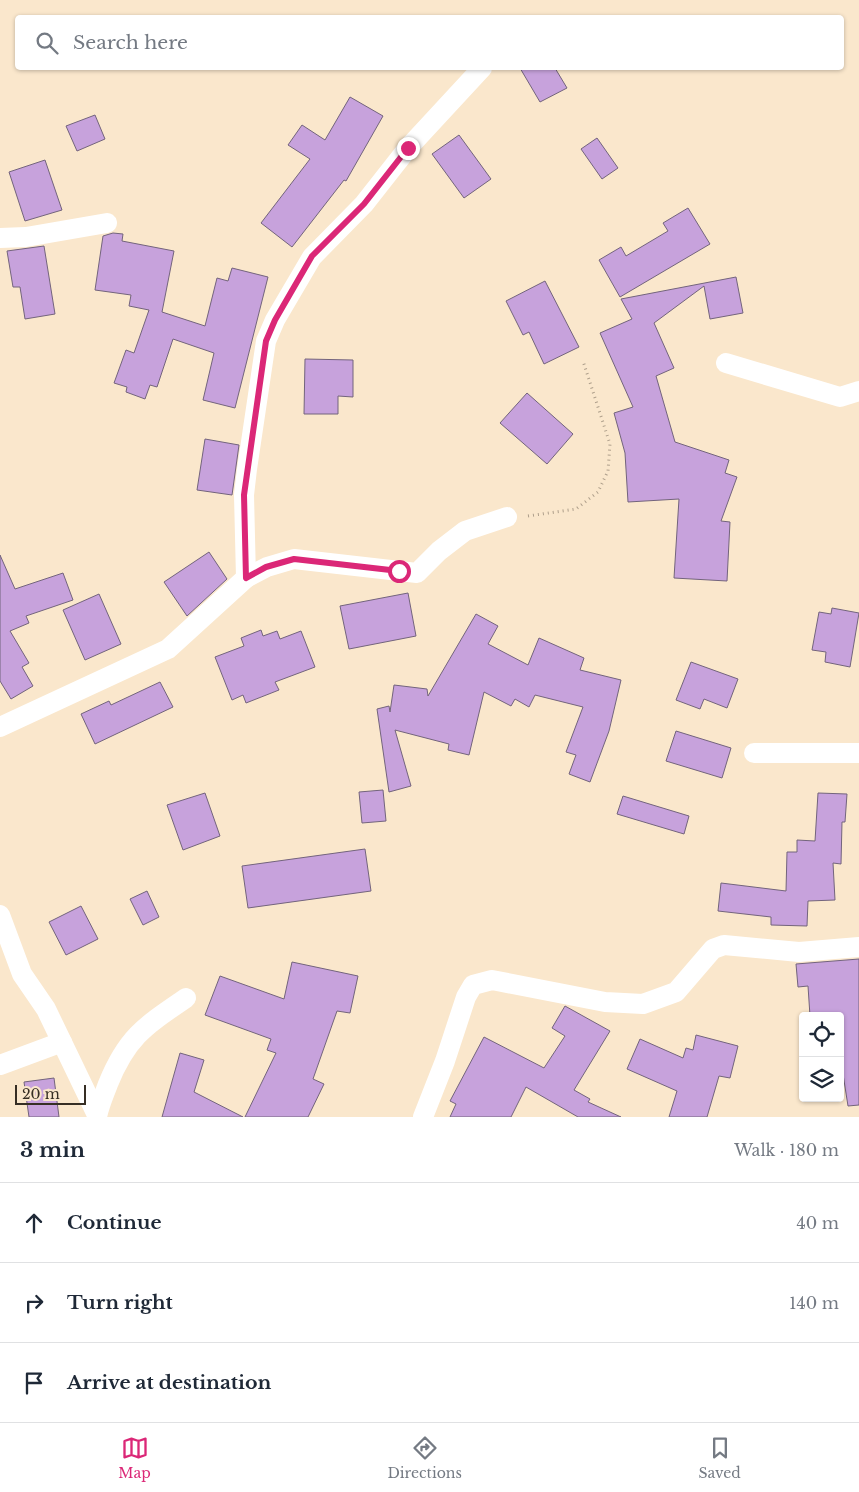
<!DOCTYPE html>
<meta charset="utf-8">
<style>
body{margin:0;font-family:"Libre Baskerville",serif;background:#f2f2f3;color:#1f2937}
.controls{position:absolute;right:15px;bottom:15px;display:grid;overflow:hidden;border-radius:5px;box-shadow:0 1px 4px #0004}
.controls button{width:45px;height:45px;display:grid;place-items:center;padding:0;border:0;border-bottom:1px solid #e0e1e3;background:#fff;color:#1f2937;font:25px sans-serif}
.scale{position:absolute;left:15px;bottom:12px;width:71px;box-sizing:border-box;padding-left:5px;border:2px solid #362e24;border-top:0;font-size:14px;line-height:18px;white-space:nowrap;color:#362e24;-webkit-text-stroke:4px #fae7cc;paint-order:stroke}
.stop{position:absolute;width:15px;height:15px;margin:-11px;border:4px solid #db2777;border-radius:50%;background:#fff}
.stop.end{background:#db2777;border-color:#fff;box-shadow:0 1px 5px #0008}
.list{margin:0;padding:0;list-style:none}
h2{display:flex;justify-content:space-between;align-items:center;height:65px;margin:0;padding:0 20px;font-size:21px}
h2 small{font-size:16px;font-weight:400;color:#747a83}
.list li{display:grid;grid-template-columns:32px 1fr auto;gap:15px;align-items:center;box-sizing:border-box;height:80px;padding:0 20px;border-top:1px solid #e0e1e3}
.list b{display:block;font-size:19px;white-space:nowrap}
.list em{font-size:16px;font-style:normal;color:#747a83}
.icon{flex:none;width:28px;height:28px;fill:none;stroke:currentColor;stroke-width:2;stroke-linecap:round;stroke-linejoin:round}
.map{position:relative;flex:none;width:859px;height:1117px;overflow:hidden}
.search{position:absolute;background:#fff;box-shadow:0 1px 4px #0004;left:15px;right:15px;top:15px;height:55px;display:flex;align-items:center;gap:12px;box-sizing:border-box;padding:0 18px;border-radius:5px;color:#747a83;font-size:19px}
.sheet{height:305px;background:#fff}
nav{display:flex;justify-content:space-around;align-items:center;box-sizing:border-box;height:70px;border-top:1px solid #e0e1e3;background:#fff;font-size:14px;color:#747a83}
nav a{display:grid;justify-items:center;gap:2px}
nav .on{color:#db2777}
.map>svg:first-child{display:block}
.building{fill:#c7a2dc;stroke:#73647c}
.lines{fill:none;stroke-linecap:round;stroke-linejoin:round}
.path{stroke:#ae9f8b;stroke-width:3;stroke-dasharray:1 4;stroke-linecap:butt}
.street{stroke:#fff;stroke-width:20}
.route{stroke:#db2777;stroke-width:6}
</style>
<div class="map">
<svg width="859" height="1117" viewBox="0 0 859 1117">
<rect width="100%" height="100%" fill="#fae7cc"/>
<g class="building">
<path d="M520 68H555L567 88 540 102Z"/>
<path d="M350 97 383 116 346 181 344 180 292 247 261 223 310 159 288 145 302 125 325 140Z"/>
<path d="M95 115 105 139 77 151 66 126Z"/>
<path d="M459 135 491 179 464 198 432 154Z"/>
<path d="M597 138 618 168 602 179 581 149Z"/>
<path d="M45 160 62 210 25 221 9 172Z"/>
<path d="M688 208 710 244 620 297 599 260 621 247 626 256 668 231 663 223Z"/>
<path d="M113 233 123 234 122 241 174 251 162 312 205 326 217 278 228 281 232 268 268 277 235 408 203 400 214 353 173 339 157 387 150 385 145 399 126 392 127 387 114 383 126 350 134 353 149 310 129 306 131 295 95 290 103 236Z"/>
<path d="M44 246 55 314 25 319 20 287H13L7 251Z"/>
<path d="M736 277 743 313 710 319 704 286 654 323 674 368 656 376 675 442 729 460 725 473 737 477 721 521 730 522 727 581 674 578 679 499 628 502 625 453 614 413 633 407 600 333 632 319 621 299Z"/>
<path d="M545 281 579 347 544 364 529 332 523 335 506 301Z"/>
<path d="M305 359 353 360V397L338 396V414H304Z"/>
<path d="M527 393 573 434 547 464 500 423Z"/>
<path d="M205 439 239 445 232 495 197 490Z"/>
<path d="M209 552 227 579 187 616 164 582Z"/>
<path d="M0 555 15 589 63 573 73 600 26 616 29 623 10 631 29 663 22 667 33 686 11 699 0 681Z"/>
<path d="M408 593 416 636 349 649 340 606Z"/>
<path d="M99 594 121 644 85 660 63 610Z"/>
<path d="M832 608 859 613 850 667 825 662 826 652 812 650 819 612 831 614Z"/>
<path d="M476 614 498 626 488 644 528 665 539 638 584 658 580 670 621 680 609 731 590 782 569 774 576 755 566 752 583 707 535 695 529 707 515 699 511 706 484 692 469 755 448 750 449 744 395 730 411 786 389 792 377 709 389 706 390 712 394 685 427 689 428 696Z"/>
<path d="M261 630 263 636 277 631 280 639 301 631 315 667 275 682 279 690 246 703 243 695 232 700 215 657 244 646 241 638Z"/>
<path d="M691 662 738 679 727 708 704 699 700 709 676 700Z"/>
<path d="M160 682 173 707 95 744 81 714 109 701 111 705Z"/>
<path d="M676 731 731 748 722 778 666 761Z"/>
<path d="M383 790 386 821 362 823 359 792Z"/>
<path d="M205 793 220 836 183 850 167 805Z"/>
<path d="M818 793 847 794 845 822H842L841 864 833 863 835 900 808 901 807 926 771 925V917L718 911 721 883 786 891 787 852H797V840L815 841Z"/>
<path d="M623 796 689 816 684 834 617 814Z"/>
<path d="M365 849 371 891 248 908 242 866Z"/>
<path d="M147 891 159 917 143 925 130 899Z"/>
<path d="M81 906 98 939 66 955 49 922Z"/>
<path d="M859 959V1105L848 1106 840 1055V1016H810L808 986 798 987 796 964Z"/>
<path d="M292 962 358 976 350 1013 337 1011 313 1079 324 1084 308 1117H245L276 1053 267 1050 271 1039 205 1015 220 976 284 999Z"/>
<path d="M565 1006 610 1031 574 1090 590 1099 588 1102 621 1117H578L526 1087 511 1117H450L456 1104 450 1101 484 1037 544 1068 565 1036 552 1028Z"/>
<path d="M696 1035 738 1046 730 1078 719 1076 707 1117H669L677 1091 627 1069 640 1039 683 1058 686 1048 693 1050Z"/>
<path d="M180 1053 204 1060 194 1092 243 1117H162Z"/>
<path d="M54 1078 59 1117H29L24 1082Z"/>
</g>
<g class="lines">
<path class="path" d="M528 516 576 509 598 492 608 471 610 444 583 361"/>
<g class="street">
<path d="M0 238 26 237 107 223"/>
<path d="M726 363 840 397 859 391"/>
<path d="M246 578 267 567 294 559 417 573 439 551 465 531 507 517"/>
<path d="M0 727 168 649 246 578 244 495 247 469 266 341 275 320 312 257 364 204 408 148 482 68"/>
<path d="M754 753H859"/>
<path d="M0 915 22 974 46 1009 97 1115"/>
<path d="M0 1065 62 1042"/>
<path d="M97 1117C99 1106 104 1095 108 1084 127 1037 145 1026 186 998"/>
<path d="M423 1117 445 1061 466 997 473 985 492 980 605 1002 643 1004 676 992 713 949 724 945 799 952 859 947"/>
</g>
</g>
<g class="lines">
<path class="route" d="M399 571 294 559 266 567 246 578 244 495 266 341 275 320 312 256 364 204 408 148"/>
</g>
</svg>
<div class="controls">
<button><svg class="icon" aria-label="locate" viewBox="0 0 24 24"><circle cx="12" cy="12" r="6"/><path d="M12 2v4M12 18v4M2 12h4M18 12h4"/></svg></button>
<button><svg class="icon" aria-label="layers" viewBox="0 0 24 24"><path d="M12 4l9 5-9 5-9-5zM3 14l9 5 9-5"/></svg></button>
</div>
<div class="scale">20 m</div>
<div class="stop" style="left:399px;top:571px"></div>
<div class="stop end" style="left:408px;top:148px"></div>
<div class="search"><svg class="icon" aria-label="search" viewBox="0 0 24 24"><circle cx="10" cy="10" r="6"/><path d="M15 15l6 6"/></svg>Search here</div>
</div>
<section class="sheet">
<h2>3 min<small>Walk · 180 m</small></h2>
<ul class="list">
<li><svg class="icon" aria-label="ahead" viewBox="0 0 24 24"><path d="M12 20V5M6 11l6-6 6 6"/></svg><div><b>Continue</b></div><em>40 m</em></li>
<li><svg class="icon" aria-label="right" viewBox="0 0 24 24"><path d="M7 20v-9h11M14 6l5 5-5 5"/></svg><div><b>Turn right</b></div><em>140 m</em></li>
<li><svg class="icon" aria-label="arrive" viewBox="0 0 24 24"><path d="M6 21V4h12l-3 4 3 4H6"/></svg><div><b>Arrive at destination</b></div></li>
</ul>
</section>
<nav>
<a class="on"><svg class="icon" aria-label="map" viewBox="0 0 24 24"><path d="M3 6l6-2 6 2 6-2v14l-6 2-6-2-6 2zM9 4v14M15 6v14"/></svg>Map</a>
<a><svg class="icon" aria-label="directions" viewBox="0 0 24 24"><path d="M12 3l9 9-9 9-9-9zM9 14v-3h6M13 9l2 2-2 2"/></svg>Directions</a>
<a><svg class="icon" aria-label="saved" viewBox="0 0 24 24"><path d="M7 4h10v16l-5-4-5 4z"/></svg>Saved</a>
</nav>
